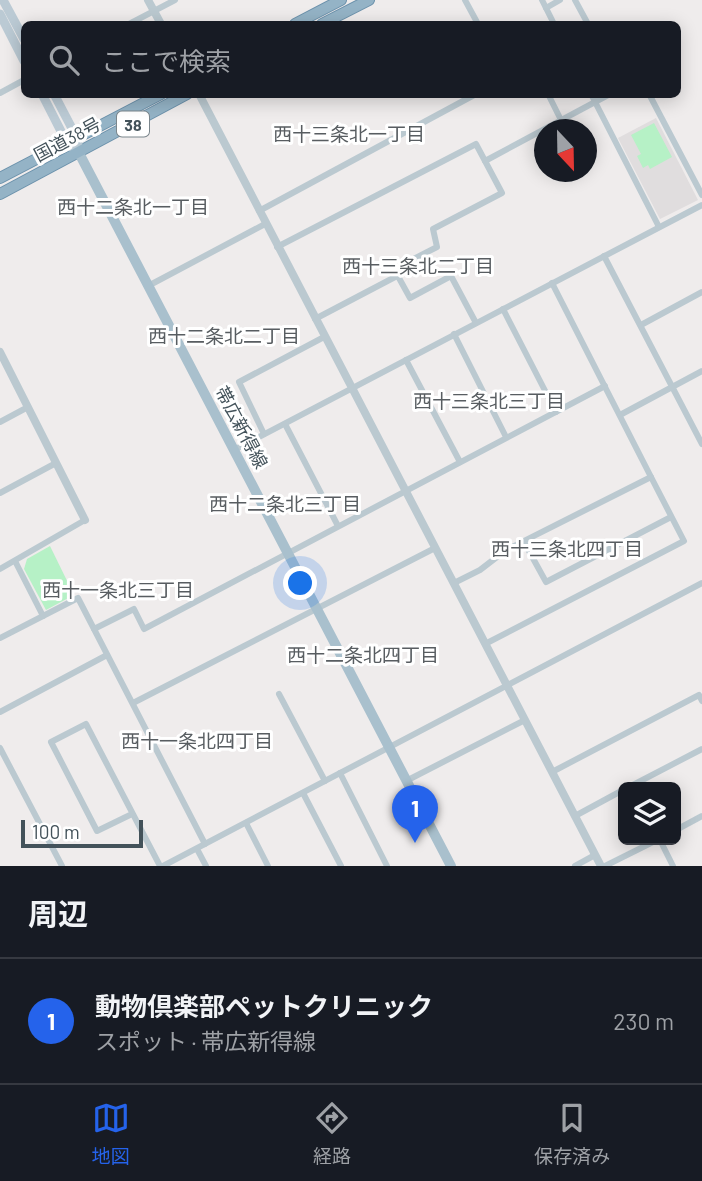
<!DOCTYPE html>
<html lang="ja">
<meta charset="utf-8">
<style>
body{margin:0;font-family:Barlow,"Noto Sans JP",sans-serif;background:#242831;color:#f1f3f6}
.controls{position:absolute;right:21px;bottom:21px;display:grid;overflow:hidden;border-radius:10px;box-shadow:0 4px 18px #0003}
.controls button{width:63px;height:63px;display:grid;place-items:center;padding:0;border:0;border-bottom:2px solid #363941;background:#171b24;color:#f1f3f6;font:35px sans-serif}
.compass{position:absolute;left:534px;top:119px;width:63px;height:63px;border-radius:50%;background:#171b24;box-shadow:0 4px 18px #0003;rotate:158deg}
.scale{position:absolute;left:21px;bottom:18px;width:122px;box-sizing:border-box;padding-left:7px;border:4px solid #43525a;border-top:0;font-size:19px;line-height:24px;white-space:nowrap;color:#43525a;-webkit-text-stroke:5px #fff;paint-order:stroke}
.you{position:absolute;left:301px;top:584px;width:24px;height:24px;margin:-18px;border:5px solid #fff;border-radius:50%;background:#1a73e8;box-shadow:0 0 0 10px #1a73e833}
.badge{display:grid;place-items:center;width:46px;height:46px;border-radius:50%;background:#2563eb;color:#fff;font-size:23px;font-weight:700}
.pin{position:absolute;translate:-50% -58px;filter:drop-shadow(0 2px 4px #0008)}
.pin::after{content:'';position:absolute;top:37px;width:24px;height:21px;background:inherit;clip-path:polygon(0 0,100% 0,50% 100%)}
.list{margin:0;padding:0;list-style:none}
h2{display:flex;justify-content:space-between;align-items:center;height:91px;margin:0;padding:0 28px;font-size:30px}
h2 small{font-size:23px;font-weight:400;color:#9ea1a6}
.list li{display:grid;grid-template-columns:46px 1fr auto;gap:21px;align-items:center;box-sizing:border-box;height:126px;padding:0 28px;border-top:2px solid #363941}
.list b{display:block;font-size:26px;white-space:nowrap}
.list p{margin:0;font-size:23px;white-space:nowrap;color:#9ea1a6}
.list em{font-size:23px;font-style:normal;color:#9ea1a6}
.icon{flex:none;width:38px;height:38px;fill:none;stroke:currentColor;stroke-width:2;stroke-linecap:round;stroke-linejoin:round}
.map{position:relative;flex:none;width:702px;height:866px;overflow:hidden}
.search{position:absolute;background:#171b24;box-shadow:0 4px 18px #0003;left:21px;right:21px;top:21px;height:77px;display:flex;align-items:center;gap:18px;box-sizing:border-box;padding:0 24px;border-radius:10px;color:#9ea1a6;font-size:26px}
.sheet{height:217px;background:#171b24}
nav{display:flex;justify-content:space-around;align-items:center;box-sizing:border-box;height:98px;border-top:2px solid #363941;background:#171b24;font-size:19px;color:#9ea1a6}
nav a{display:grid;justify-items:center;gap:4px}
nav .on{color:#2563eb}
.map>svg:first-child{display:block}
.education{fill:#e0ddde}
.green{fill:#b6f1c6}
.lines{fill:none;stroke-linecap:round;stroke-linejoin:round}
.trunk-casing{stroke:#6b91ab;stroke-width:12}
.minor{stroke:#bbc9d0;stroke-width:6}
.tertiary{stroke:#bbc9d0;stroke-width:8}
.secondary{stroke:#bbcad4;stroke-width:9}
.primary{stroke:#a9c0cd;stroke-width:10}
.trunk{stroke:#94b3c6;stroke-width:10}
.labels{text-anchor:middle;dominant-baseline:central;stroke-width:6;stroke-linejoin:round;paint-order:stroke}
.shield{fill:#fff;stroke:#7b868c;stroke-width:2}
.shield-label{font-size:16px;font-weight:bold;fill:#43525a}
.street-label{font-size:18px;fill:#43525a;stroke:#fff}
.neighbourhood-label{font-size:19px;fill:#585d61;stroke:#fff}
</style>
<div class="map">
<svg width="702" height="866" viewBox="0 0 702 866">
<rect width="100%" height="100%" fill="#efecec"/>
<path class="education" d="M656 118 698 200 660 219 618 138Z"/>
<g class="green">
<path d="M654 123 672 157 650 169 648 165 643 168 637 156 641 154 631 135Z"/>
<path d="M50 546 74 595 46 610 24 569 27 559Z"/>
</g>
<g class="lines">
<g class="trunk-casing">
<g id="trunk">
<path d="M295 24 341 0"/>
<path d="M322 24 369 0"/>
<path d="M0 178 161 94"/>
<path d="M0 194 187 94"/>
</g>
</g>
<g class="minor">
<path d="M465 0 478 24"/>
<path d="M542 0 554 24"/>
<path d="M575 0 588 24"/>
<path d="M546 8 560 0"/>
<path d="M129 24 175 0"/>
<path d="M0 93 24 80"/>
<path d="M548 94 561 120"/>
<path d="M591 94 659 227"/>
<path d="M649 94 702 195"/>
<path d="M485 161 610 94"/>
<path d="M259 211 476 94"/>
<path d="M277 247 476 144 502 193 433 229 437 247 394 269 410 298 451 276 476 323"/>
<path d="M604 256 702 444"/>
<path d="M148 286 265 224"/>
<path d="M503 309 556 412"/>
<path d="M315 319 397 276"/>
<path d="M641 325 702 292"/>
<path d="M454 334 506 437"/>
<path d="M406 360 460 462"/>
<path d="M620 415 702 371"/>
<path d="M0 422 28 407"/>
<path d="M285 424 338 526"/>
<path d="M264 434 239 382 324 337"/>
<path d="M234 450 702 205"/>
<path d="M0 493 56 463"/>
<path d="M524 542 546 582 671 517"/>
<path d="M15 561 43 616"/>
<path d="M0 569 85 520"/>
<path d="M454 583 480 570 506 550 651 477 552 283"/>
<path d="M94 629 134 609 144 629 605 386"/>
<path d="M0 638 78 598 205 844"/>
<path d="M485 644 684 541 651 477"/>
<path d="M279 694 325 781"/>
<path d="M133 703 435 548"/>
<path d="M0 712 107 655"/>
<path d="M0 748 62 866"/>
<path d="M552 772 699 695 702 701"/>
<path d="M340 773 387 866"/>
<path d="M406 781 525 720"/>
<path d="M629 787 702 749"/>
<path d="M303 793 341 866"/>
<path d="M132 814 97 831 51 742 86 724 160 866"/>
<path d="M575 816 623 790"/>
<path d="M246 823 268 866"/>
<path d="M676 830 702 816"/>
<path d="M660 840 673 866"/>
<path d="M197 849 206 866"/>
<path d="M163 866 702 583"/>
<path d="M575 866 595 855"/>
<path d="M605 866 657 840"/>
</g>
<g class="tertiary">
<path d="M148 0 161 24"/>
<path d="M199 94 601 866"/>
<path d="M0 352 85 520"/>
</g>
<g class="secondary">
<path d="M3 0 24 39"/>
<path d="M0 14 24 61"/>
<path d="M42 94 67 143 79 153"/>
<path d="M54 94 77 138 78 144"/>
</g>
<path class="primary" d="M79 153 451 866"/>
<use href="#trunk" class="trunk"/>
</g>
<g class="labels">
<rect class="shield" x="117" y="111.5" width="32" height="25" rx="5"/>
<g class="shield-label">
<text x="133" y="124">38</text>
</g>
<g class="street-label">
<text transform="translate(67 139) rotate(-28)">国道38号</text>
<text transform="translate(242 427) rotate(62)">帯広新得線</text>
</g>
<g class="neighbourhood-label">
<text x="349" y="133">西十三条北一丁目</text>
<text x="133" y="206">西十二条北一丁目</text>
<text x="418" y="265">西十三条北二丁目</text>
<text x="224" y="335">西十二条北二丁目</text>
<text x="489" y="400">西十三条北三丁目</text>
<text x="285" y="503">西十二条北三丁目</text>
<text x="567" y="548">西十三条北四丁目</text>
<text x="118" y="589">西十一条北三丁目</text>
<text x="363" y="654">西十二条北四丁目</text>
<text x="197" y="740">西十一条北四丁目</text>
</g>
</g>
</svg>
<div class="controls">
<button><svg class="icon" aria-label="layers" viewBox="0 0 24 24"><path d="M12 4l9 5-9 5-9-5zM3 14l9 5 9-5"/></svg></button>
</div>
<svg class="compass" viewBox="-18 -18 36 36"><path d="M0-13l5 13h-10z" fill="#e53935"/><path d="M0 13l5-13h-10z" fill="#9ea1a6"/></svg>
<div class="scale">100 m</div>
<div class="you"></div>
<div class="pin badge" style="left:415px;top:843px">1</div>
<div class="search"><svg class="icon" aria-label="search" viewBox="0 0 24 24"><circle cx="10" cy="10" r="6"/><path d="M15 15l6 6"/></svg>ここで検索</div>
</div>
<section class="sheet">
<h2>周辺<small></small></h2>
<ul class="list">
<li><span class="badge">1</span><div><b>動物倶楽部ペットクリニック</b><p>スポット · 帯広新得線</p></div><em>230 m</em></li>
</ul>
</section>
<nav>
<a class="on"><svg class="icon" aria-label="map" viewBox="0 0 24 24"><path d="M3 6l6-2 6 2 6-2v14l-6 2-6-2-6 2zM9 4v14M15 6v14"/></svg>地図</a>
<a><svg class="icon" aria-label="directions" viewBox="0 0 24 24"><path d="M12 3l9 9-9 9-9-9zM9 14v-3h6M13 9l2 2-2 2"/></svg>経路</a>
<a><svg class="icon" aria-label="saved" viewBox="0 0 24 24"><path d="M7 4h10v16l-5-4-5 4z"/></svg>保存済み</a>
</nav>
